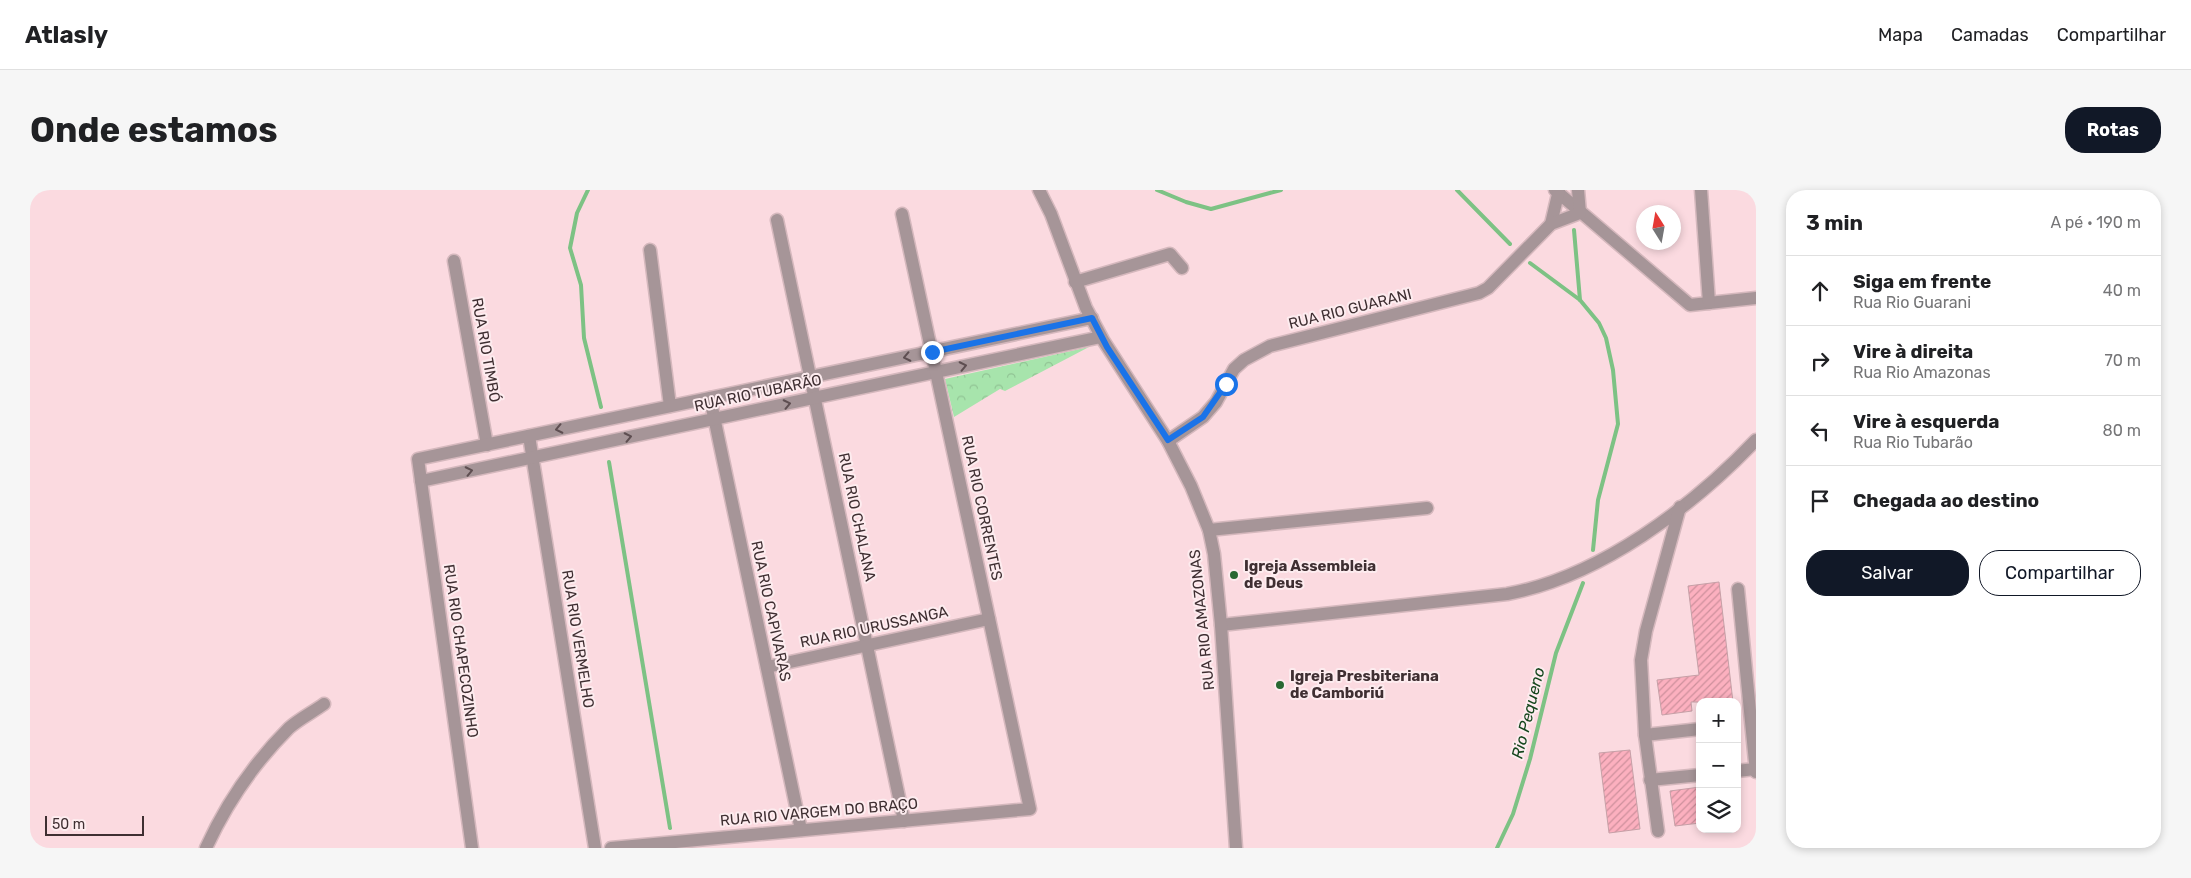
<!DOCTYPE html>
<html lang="pt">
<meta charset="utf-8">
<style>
body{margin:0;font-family:Rubik,sans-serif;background:#f6f6f6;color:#202124}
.controls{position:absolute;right:15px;bottom:15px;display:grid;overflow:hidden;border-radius:10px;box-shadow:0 2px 8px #0003}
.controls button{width:45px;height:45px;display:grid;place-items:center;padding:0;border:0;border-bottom:1px solid #e0e0e0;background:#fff;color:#202124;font:25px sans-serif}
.compass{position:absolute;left:1606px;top:15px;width:45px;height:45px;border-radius:50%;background:#fff;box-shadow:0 2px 8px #0003;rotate:349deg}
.scale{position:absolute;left:15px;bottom:12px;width:99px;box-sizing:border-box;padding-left:5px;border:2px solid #3f2f32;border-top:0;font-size:14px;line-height:18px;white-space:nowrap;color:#3f2f32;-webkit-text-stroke:4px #fdecef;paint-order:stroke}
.stop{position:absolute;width:15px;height:15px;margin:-11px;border:4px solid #1a73e8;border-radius:50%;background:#fff}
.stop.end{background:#1a73e8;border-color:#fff;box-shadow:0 1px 5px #0008}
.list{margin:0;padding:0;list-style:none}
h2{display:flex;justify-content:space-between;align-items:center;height:65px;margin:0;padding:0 20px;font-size:21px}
h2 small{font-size:16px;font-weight:400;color:#757577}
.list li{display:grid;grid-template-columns:32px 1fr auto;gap:15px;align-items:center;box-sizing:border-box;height:70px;padding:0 20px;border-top:1px solid #e0e0e0}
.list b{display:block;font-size:19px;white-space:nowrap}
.list p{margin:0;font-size:16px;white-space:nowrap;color:#757577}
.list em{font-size:16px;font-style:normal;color:#757577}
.actions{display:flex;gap:10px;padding:15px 20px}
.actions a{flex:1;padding:11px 0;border:1px solid #111827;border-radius:20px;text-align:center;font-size:18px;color:#111827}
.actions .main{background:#111827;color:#fff}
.icon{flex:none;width:28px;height:28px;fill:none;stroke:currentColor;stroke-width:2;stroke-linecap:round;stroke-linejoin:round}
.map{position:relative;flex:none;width:1726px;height:658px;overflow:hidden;border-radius:20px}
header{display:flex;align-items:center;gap:30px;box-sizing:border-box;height:70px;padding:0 25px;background:#fff;border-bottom:1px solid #e0e0e0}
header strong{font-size:24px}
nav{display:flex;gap:28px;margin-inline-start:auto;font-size:18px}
.intro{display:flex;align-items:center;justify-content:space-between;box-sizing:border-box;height:120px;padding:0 30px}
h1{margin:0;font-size:35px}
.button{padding:12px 22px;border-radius:20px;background:#111827;color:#fff;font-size:18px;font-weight:700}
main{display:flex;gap:30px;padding:0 30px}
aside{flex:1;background:#fff;border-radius:20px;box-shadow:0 2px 8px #0003}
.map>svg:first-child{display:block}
.park{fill:url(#park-crowns)}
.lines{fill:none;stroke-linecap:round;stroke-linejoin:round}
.stream{stroke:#7dc284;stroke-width:4}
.building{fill:url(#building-hatch);stroke:#c6a0a7}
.minor-casing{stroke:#d5b8bd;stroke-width:15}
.tertiary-casing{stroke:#d5b8bd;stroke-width:15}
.minor{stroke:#a69598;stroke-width:12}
.tertiary{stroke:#a69598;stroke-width:12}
.oneway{stroke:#5e4e51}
.route{stroke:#1a73e8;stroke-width:6}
.poi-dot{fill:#286832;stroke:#fdecef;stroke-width:2}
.labels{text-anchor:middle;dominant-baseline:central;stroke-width:4;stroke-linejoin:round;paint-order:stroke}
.street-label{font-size:15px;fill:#3f2f32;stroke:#fdecef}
.poi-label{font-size:15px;font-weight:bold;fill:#3f2f32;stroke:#fdecef;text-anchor:start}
.water-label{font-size:16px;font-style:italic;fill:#15461d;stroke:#fdecef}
</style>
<header>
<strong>Atlasly</strong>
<nav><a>Mapa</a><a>Camadas</a><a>Compartilhar</a></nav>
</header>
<div class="intro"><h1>Onde estamos</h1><a class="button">Rotas</a></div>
<main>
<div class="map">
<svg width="1726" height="658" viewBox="0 0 1726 658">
<defs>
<pattern id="park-crowns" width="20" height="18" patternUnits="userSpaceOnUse" patternTransform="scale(1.25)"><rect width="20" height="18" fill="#a7e4ac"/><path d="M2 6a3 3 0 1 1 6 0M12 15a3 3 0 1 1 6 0" fill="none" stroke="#91c494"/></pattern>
<pattern id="building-hatch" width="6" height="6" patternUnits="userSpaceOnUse" patternTransform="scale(1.25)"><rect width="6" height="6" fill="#fcb0bf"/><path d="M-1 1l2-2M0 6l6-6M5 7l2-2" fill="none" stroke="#cd909c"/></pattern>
</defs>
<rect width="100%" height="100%" fill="#fbdae0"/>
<path class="park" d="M1059 157 975 201 970 199 924 227 915 189Z"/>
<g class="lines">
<g class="stream">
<path d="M558 0 547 23 540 58 551 95 554 148 571 217"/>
<path d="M1127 0 1156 12 1181 19 1251 0"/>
<path d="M1427 0 1480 54"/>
<path d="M1544 40 1550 110"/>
<path d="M1500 73 1550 110 1569 133 1576 148 1583 180 1588 234 1568 310 1563 360"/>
<path d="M579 272 640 638"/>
<path d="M1467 658 1483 624 1500 569 1526 463 1553 393"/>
</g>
</g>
<g class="building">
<path d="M1689 392 1703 512H1661L1662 521 1632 525 1627 490 1669 485 1658 396Z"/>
<path d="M1600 560 1610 639 1579 643 1569 563Z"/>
<path d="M1670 597V633L1645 636 1640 601Z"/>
</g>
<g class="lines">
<g class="minor-casing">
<g id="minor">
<path d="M1525 0 1660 115 1726 108"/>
<path d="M1671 0 1679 113"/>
<path d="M747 30 874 631"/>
<path d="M1521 34 1529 0"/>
<path d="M620 60 640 216"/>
<path d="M424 71 457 255"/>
<path d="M1045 92 1140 64 1152 78"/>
<path d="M680 208 771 640"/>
<path d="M499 246 565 658"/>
<path d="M1138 251 1173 227 1186 212 1204 179 1214 170 1240 156 1449 103 1458 98 1521 34 1550 23 1548 0"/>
<path d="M391 291 1071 147"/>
<path d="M1179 340 1397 318"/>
<path d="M1708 399 1726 582"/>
<path d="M1191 435 1477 404C1570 387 1662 317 1726 250"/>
<path d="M737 477 959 429"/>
<path d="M1615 545 1670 539"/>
<path d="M1707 581 1725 579"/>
<path d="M1620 590 1670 585"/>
<path d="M1628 641 1615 545 1611 470 1616 441 1650 317"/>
<path d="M176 658C196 614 225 572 259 538 269 529 283 522 294 514"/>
<path d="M442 658 388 269 1062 128"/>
<path d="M581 658 1000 619 872 24"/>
</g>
</g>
<g class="tertiary-casing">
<path id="tertiary" d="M1009 0 1021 24 1056 118 1073 150 1138 251 1161 296 1179 340 1184 364 1191 435 1206 658"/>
</g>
<use href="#minor" class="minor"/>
<use href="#tertiary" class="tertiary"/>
</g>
<defs><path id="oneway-chevron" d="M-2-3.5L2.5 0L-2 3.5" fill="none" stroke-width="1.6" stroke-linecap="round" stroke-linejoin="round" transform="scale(1.25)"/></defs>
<g class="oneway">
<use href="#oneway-chevron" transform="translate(877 167) rotate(168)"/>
<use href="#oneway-chevron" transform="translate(933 176) rotate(-12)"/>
<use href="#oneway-chevron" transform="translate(757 214) rotate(-12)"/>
<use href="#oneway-chevron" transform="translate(529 239) rotate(168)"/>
<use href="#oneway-chevron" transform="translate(598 247) rotate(-12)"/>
<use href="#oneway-chevron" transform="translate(439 281) rotate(-12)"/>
</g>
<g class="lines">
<path class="route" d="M902 162 1062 128 1077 157 1138 250 1173 227 1196 194"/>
</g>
<g class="poi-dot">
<circle cx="1204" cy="385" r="5"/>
<circle cx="1250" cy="495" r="5"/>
</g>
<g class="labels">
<g class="street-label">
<text transform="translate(1320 119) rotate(-14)">RUA RIO GUARANI</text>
<text transform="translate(456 160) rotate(80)">RUA RIO TIMBÓ</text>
<text transform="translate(728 203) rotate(-12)">RUA RIO TUBARÃO</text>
<text transform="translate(952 318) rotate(78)">RUA RIO CORRENTES</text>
<text transform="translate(827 327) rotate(78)">RUA RIO CHALANA</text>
<text transform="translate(741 421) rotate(78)">RUA RIO CAPIVARAS</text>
<text transform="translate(1172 430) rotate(-96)">RUA RIO AMAZONAS</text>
<text transform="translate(844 437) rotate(-12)">RUA RIO URUSSANGA</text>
<text transform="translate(548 449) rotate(81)">RUA RIO VERMELHO</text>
<text transform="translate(431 461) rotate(82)">RUA RIO CHAPECOZINHO</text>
<text transform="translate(789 622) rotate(-5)">RUA RIO VARGEM DO BRAÇO</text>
</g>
<g class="poi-label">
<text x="1214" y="376">Igreja Assembleia<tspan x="1214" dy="17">de Deus</tspan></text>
<text x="1260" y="486">Igreja Presbiteriana<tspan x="1260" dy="17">de Camboriú</tspan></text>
</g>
<g class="water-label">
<text transform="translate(1498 523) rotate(-76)">Rio Pequeno</text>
</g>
</g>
</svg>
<div class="controls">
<button>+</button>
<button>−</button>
<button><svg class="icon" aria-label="layers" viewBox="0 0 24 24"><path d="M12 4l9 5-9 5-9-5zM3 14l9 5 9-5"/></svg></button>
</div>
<svg class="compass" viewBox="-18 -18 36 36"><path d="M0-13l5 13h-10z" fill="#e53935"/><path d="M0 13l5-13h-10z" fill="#757577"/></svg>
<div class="scale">50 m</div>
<div class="stop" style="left:1196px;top:194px"></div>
<div class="stop end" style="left:902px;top:162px"></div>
</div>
<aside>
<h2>3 min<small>A pé · 190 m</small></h2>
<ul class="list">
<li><svg class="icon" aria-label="ahead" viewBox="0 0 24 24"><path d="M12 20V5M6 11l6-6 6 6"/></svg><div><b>Siga em frente</b><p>Rua Rio Guarani</p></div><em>40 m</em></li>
<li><svg class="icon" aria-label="right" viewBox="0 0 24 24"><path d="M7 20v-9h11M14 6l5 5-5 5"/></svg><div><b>Vire à direita</b><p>Rua Rio Amazonas</p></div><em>70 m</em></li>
<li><svg class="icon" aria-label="left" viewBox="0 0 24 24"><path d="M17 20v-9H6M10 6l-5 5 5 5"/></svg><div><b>Vire à esquerda</b><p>Rua Rio Tubarão</p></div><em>80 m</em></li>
<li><svg class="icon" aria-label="arrive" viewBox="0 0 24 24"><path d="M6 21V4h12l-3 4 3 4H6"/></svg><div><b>Chegada ao destino</b></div></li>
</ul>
<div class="actions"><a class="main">Salvar</a><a>Compartilhar</a></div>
</aside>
</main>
